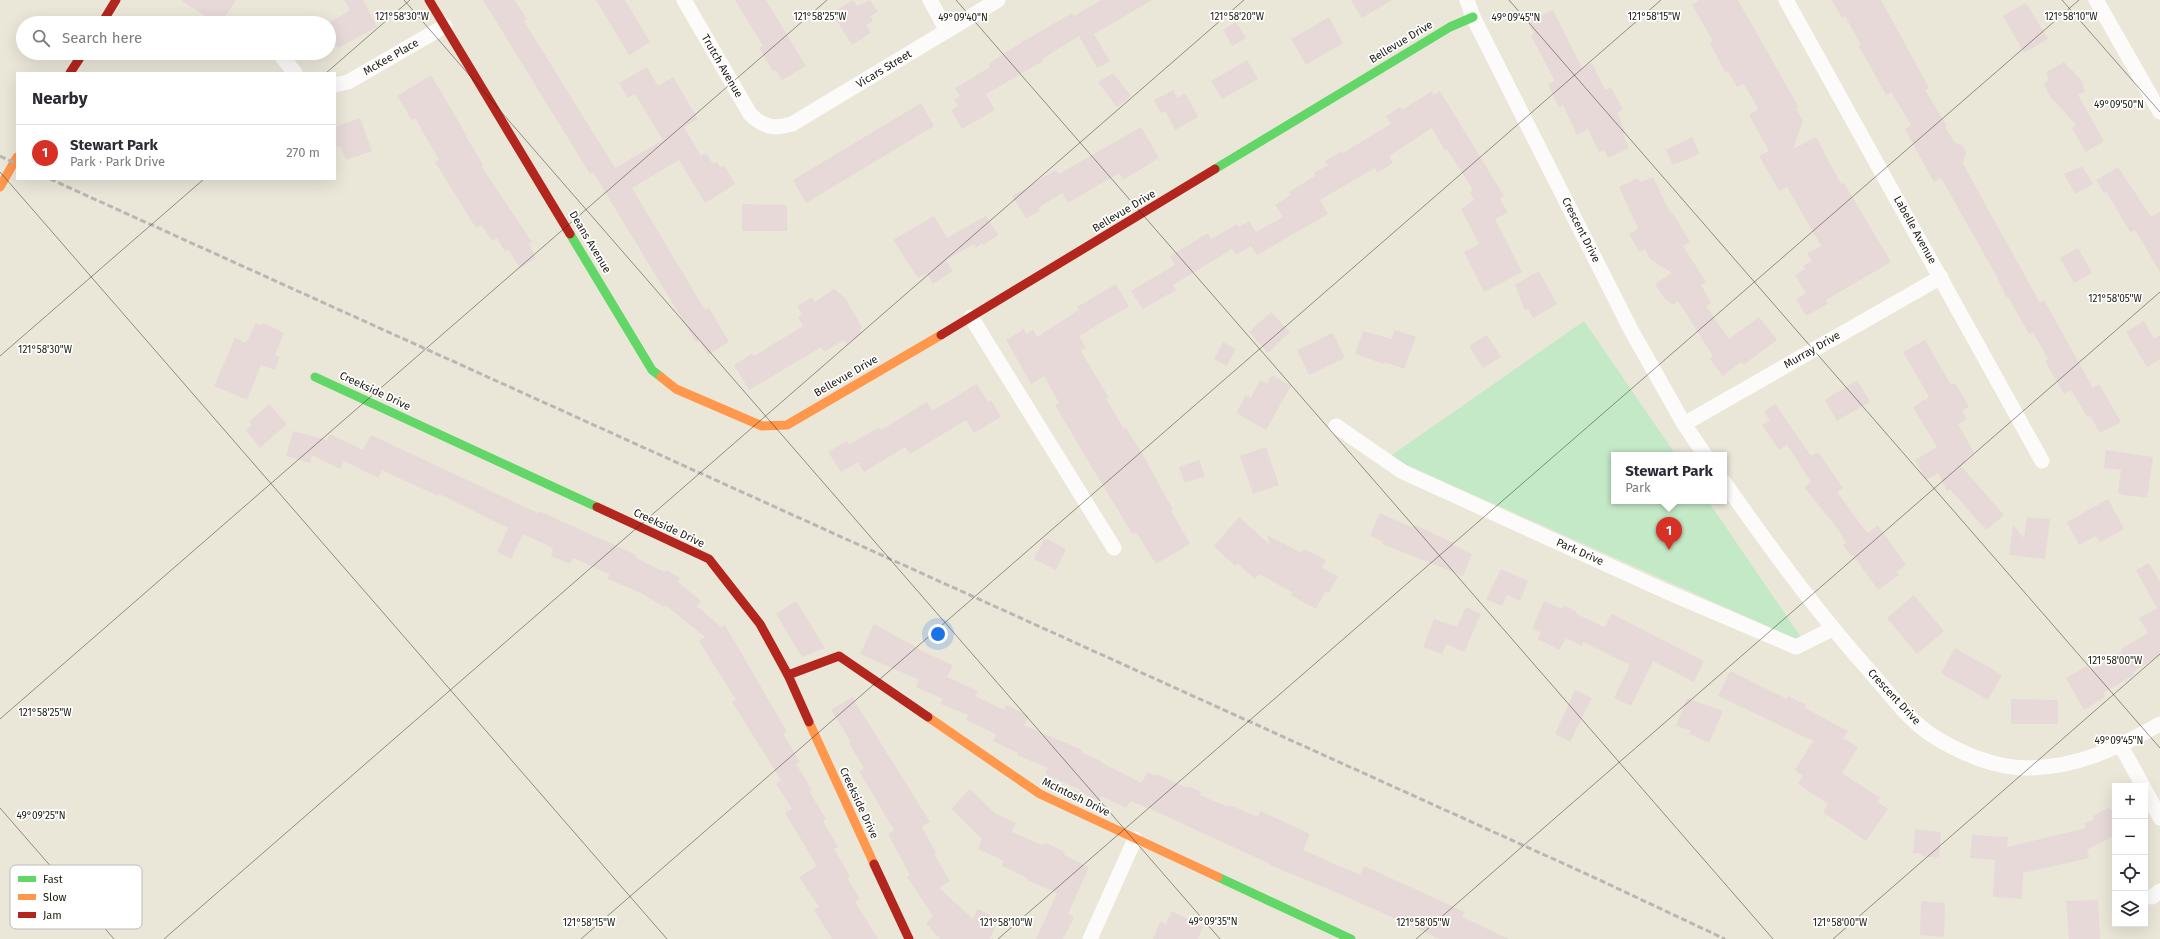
<!DOCTYPE html>
<meta charset="utf-8">
<style>
body{margin:0;font-family:"Fira Sans",sans-serif;background:#f2f2f3;color:#2b2b33}
.controls{position:absolute;right:12px;bottom:12px;display:grid;overflow:hidden;border-radius:0px;box-shadow:0 4px 16px #0002}
.controls button{width:36px;height:36px;display:grid;place-items:center;padding:0;border:0;border-bottom:1px solid #e1e1e2;background:#fff;color:#2b2b33;font:20px sans-serif}
.you{position:absolute;left:938px;top:634px;width:14px;height:14px;margin:-10px;border:3px solid #fff;border-radius:50%;background:#1a73e8;box-shadow:0 0 0 6px #1a73e833}
.badge{display:grid;place-items:center;width:26px;height:26px;border-radius:50%;background:#d93025;color:#fff;font-size:13px;font-weight:700}
.pin{position:absolute;translate:-50% -33px;filter:drop-shadow(0 1px 2px #0008)}
.pin::after{content:'';position:absolute;top:21px;width:14px;height:12px;background:inherit;clip-path:polygon(0 0,100% 0,50% 100%)}
.popup{position:absolute;left:1611px;top:452px;width:116px;height:52px;box-sizing:border-box;display:grid;place-content:center;border-radius:0px;background:#fff;filter:drop-shadow(0 1px 3px #0005);font-size:13px;white-space:nowrap;color:#7c7c81}
.popup b{font-size:15px;color:#2b2b33}
.popup::after{content:'';position:absolute;left:50%;top:100%;margin-left:-8px;border:8px solid transparent;border-top-color:#fff}
.list{margin:0;padding:0;list-style:none}
h2{display:flex;justify-content:space-between;align-items:center;height:52px;margin:0;padding:0 16px;font-size:17px}
h2 small{font-size:13px;font-weight:400;color:#7c7c81}
.list li{display:grid;grid-template-columns:26px 1fr auto;gap:12px;align-items:center;box-sizing:border-box;height:56px;padding:0 16px;border-top:1px solid #e1e1e2}
.list b{display:block;font-size:15px;white-space:nowrap}
.list p{margin:0;font-size:13px;white-space:nowrap;color:#7c7c81}
.list em{font-size:13px;font-style:normal;color:#7c7c81}
.icon{flex:none;width:22px;height:22px;fill:none;stroke:currentColor;stroke-width:2;stroke-linecap:round;stroke-linejoin:round}
.map{position:relative;flex:none;width:2160px;height:939px;overflow:hidden}
.search{position:absolute;background:#fff;box-shadow:0 4px 16px #0002;left:16px;top:16px;width:320px;height:44px;display:flex;align-items:center;gap:10px;box-sizing:border-box;padding:0 14px;border-radius:22px;color:#7c7c81;font-size:15px}
.panel{position:absolute;background:#fff;box-shadow:0 4px 16px #0002;left:16px;top:72px;width:320px;height:108px;border-radius:0px}
.map>svg:first-child{display:block}
.green{fill:#c4e9c7}
.building{fill:#e7d9d7}
.lines{fill:none;stroke-linecap:round;stroke-linejoin:round}
.street{stroke:#fcfbf9;stroke-width:15}
.fast{stroke:#63d668;stroke-width:9}
.slow{stroke:#ff974d;stroke-width:9}
.jam{stroke:#b3261e;stroke-width:9}
.rail{stroke:#b8b7b4;stroke-width:3;stroke-dasharray:6 3;stroke-linecap:butt}
.ticks{fill:none;stroke:#222016;stroke-width:1;stroke-opacity:0.45}
.labels{text-anchor:middle;dominant-baseline:central;stroke-width:3.5;stroke-linejoin:round;paint-order:stroke}
.street-label{font-size:11px;fill:#222016;stroke:#fff}
.key{fill:#fff;stroke:#bdbcb9;stroke-width:1}
.key-label{font-size:11px;fill:#222016}
.ticks-label{font-size:10px;text-anchor:middle;fill:#222016;stroke:#fff;stroke-width:3.5;stroke-linejoin:round;paint-order:stroke}
</style>
<div class="map">
<svg width="2160" height="939" viewBox="0 0 2160 939">
<rect width="100%" height="100%" fill="#eae7d9"/>
<path class="green" d="M1584 321 1676 455H1614V501H1708L1805 643 1389 457Z"/>
<g class="building">
<path d="M181 0H236L221 23H215Z"/>
<path d="M344 0H363L377 27 338 48 329 33V23L350 10Z"/>
<path d="M483 0H514L527 19 524 21 615 168 663 140 635 94 628 98 619 83 647 67 658 86 673 77 698 119 684 127 701 156 706 153 713 164 717 162 720 167 724 165 735 184 705 203 679 160 632 188 705 310 709 308 729 342 708 355 699 340 696 342 593 172 590 174Z"/>
<path d="M596 0H625L650 42 629 55Z"/>
<path d="M735 0H766L806 66 782 80 776 70 773 71 759 48 763 46Z"/>
<path d="M853 0 857 6 870 0 878 12 870 16 873 21 866 25 871 33 852 45 832 13Z"/>
<path d="M1101 0H1152L1094 34 1110 61 1097 68 1079 36 1042 59 1043 61 986 94 995 110 962 129 951 110 958 106 954 100 960 96 955 88 990 67 988 64 1024 41 1072 13 1074 16Z"/>
<path d="M1351 0H1392L1362 18Z"/>
<path d="M1700 0H1738L1799 108 1796 109 1803 120 1793 149 1816 137 1841 184 1844 183 1891 262 1826 300 1828 304 1806 316 1796 299 1806 293 1795 275 1805 269 1803 266 1812 261 1807 253 1821 246 1787 187 1779 191 1759 156 1769 151 1749 115 1758 109 1744 84 1737 87 1728 71 1725 72 1710 43 1713 41 1692 5Z"/>
<path d="M1832 0H1881L1929 88 1925 90 1947 126 1945 127 1955 143 1962 145 1966 152 1963 164 2040 303 2044 300 2093 388 2099 384 2121 422 2100 433 2090 416 2087 417 2071 390 2064 394 2045 361 2048 359 2033 332 2029 334 2008 297H2006L1996 275 1941 178 1934 182 1924 164 1905 129 1911 125 1891 92 1886 95 1859 46 1861 45 1845 16 1842 18Z"/>
<path d="M2026 3 2048 39 2024 53 2003 16Z"/>
<path d="M1553 10 1582 68 1592 63 1605 90 1611 87 1623 110 1617 113 1626 133 1623 134 1629 148 1608 158 1604 150 1599 152 1588 129 1577 135 1563 105 1559 108 1548 84 1555 81 1531 36 1534 34 1528 22Z"/>
<path d="M1329 17 1343 43 1306 65 1291 39Z"/>
<path d="M1236 22 1246 38 1232 46 1223 30Z"/>
<path d="M1247 60 1258 79 1222 99 1211 81Z"/>
<path d="M2064 62 2080 78 2085 91 2078 95 2104 141 2086 152 2072 128 2076 125 2049 95 2044 83 2049 80 2046 72Z"/>
<path d="M1113 73 1131 96 1117 107 1098 82Z"/>
<path d="M431 75 467 136H466L483 165 481 166 532 242 529 244 536 258 520 268 508 249 505 252 497 238 492 241 482 225 476 228 435 162 439 160 415 118 412 120 397 96Z"/>
<path d="M1173 90 1177 98 1185 93 1198 117 1175 130 1165 111 1161 113 1154 100Z"/>
<path d="M1432 91 1434 95 1440 91 1504 196 1500 199 1508 213 1495 219 1522 272 1484 292 1464 252 1479 244 1461 209 1474 200 1470 192 1473 190 1447 149 1445 151 1432 128 1389 156 1393 163 1377 173 1375 168 1320 200 1328 214 1257 255 1251 246 1236 255 1232 249 1173 285 1176 290 1143 309 1131 291 1175 265 1170 256 1208 233 1211 239 1237 224 1239 227 1249 221 1256 232 1283 217 1275 205 1291 195 1289 192 1315 176 1314 173 1328 165 1325 161 1342 151 1343 153 1391 124 1386 116 1400 107 1402 110Z"/>
<path d="M921 103 934 126 806 203 793 180Z"/>
<path d="M360 118 372 151 346 160 340 146 335 148V127Z"/>
<path d="M1141 127 1159 158 1123 180 1119 173 1068 203 1062 193 1038 208 1040 210 1026 218 1012 196 1056 170 1059 174Z"/>
<path d="M1692 137 1700 154 1673 165 1666 150Z"/>
<path d="M2082 166 2093 184 2075 194 2064 174Z"/>
<path d="M2118 167 2151 217 2160 212V272L2135 230 2130 232 2115 206 2106 192 2104 193 2096 180Z"/>
<path d="M1653 177 1670 213 1672 212 1690 242 1683 246 1706 282 1701 285 1711 303 1706 306 1729 339 1759 317 1777 340 1743 365 1741 362 1723 376 1709 358 1713 356 1678 301 1673 305 1664 298 1655 284 1672 273 1650 259 1645 249 1639 252 1629 234 1638 229 1619 187 1638 178 1640 182Z"/>
<path d="M742 204 787 205V231H742Z"/>
<path d="M934 216 947 238 986 216 998 235 983 245 982 243 976 248 974 244 946 260 953 271 933 284 927 273 918 278 893 240Z"/>
<path d="M2078 248 2092 273 2074 283 2060 258Z"/>
<path d="M1539 271 1557 304 1533 318 1528 309 1525 310 1515 285Z"/>
<path d="M1116 284 1129 306 1079 336 1086 348 1081 351 1109 398 1106 399 1124 429 1126 428 1142 453 1173 510 1171 511 1190 544 1156 564 1136 532 1133 535 1088 461 1055 405 1059 403 1044 376 1031 384 1006 340 1024 329 1026 334 1033 330 1037 337 1079 310 1077 307Z"/>
<path d="M834 289 846 299 862 328 859 329 862 334 846 344 844 340 824 352 821 347 749 390 734 365 752 354 754 356 803 326 798 317 802 314 797 306 812 297 815 302Z"/>
<path d="M1271 312 1290 332 1268 353 1249 332Z"/>
<path d="M2144 321 2154 339 2160 335V359L2147 367 2126 332Z"/>
<path d="M256 323 262 326 263 323 284 333 275 355 280 357 275 370 261 365 247 400 214 386 235 338 246 343Z"/>
<path d="M1395 330 1416 337 1404 369 1385 362 1384 364 1355 354 1363 331 1392 339Z"/>
<path d="M1333 333 1345 358 1309 375 1297 350Z"/>
<path d="M1487 335 1501 357 1483 368 1469 346Z"/>
<path d="M1925 340 1951 385 1955 383 1969 407 1962 411 1967 419 1958 424 1974 453 1965 459 1966 462 1961 466 2004 515 1986 530 1950 489 1947 491 1938 473 1926 480 1915 460 1937 447 1913 407 1929 397 1903 352Z"/>
<path d="M1223 342 1236 349 1227 366 1214 359Z"/>
<path d="M1272 375 1291 386 1266 430 1236 413 1246 395 1251 398 1260 380 1267 384Z"/>
<path d="M1857 380 1870 402 1837 421 1825 400Z"/>
<path d="M977 384 988 402 991 400 1001 417 974 433 966 420 910 454 905 447 864 472 858 462 841 472 828 452 847 441 849 445 879 427 881 430 927 402 932 411Z"/>
<path d="M269 404 287 424 260 448 246 430 252 425 249 422Z"/>
<path d="M1775 404 1811 456 1818 452 1843 488 1837 492 1865 530 1868 533 1878 525 1906 565 1896 572 1899 575 1878 590 1853 555 1851 556 1843 545 1846 543 1837 528 1804 487 1811 482 1787 445 1779 450 1762 425 1770 420 1764 412Z"/>
<path d="M293 431 327 440 330 434 363 450 371 435 538 513 539 511 610 543 636 555 635 557 652 566 665 572 666 570 680 578 678 582 701 601 697 606 721 627 725 625 787 732 783 734 800 762 796 764 812 790 809 791 826 819 823 821 838 847 834 849 850 876 847 878 860 899 855 902 878 939H832L814 910 819 907 799 877 817 866 785 813 792 809 776 784 781 780 732 702 736 700 699 641 705 637 665 605 664 607 639 592 608 579 609 574 573 558 570 564 551 556 553 548 523 534 511 559 497 552 508 528 439 494 438 496 382 470 378 478 344 461 340 469 312 455 310 463 286 456Z"/>
<path d="M1266 447 1279 485 1253 494 1240 456Z"/>
<path d="M2106 450 2153 457 2147 498 2118 494 2121 470 2104 468Z"/>
<path d="M1199 460 1205 476 1185 483 1179 467Z"/>
<path d="M2108 499 2124 529 2100 542 2096 536 2079 545 2067 522Z"/>
<path d="M1380 513 1413 528 1415 525 1454 543 1453 545 1472 554 1463 576 1382 544 1383 542 1370 535Z"/>
<path d="M1239 517 1270 545 1267 535 1302 553 1304 549 1326 560 1322 568 1338 576 1329 593 1325 591 1316 609 1291 595 1292 592 1259 574 1255 579 1238 564 1235 566 1214 546Z"/>
<path d="M2027 517 2050 519 2045 559 2009 555 2013 525 2024 538Z"/>
<path d="M1045 538 1066 549 1056 570 1034 559Z"/>
<path d="M2149 563 2160 582V655L2133 672 2134 675 2103 693 2105 697 2084 710 2066 678 2087 666 2090 670 2122 651 2121 649 2148 633 2139 618 2157 608 2136 570Z"/>
<path d="M1501 569 1528 581 1520 601 1507 595 1502 606 1486 599Z"/>
<path d="M1914 595 1944 631 1917 654 1887 618Z"/>
<path d="M796 601 825 648 802 657 776 614Z"/>
<path d="M1544 601 1562 609 1563 605 1577 612 1576 614 1605 627 1612 614 1704 661 1694 682 1653 661 1631 706 1614 698 1630 665 1583 642 1582 646 1566 638 1559 650 1538 639 1540 632 1532 629Z"/>
<path d="M1466 607 1481 614 1464 652 1446 644 1442 654 1423 647 1434 619 1457 627Z"/>
<path d="M874 624 924 652 953 665 947 677 978 691 975 696 1004 710 1006 705 1029 716 1024 725 1082 750 1081 752 1101 761 1100 762 1142 783 1147 772 1155 776 1156 774 1187 788 1188 786 1201 792 1200 795 1228 807 1229 805 1258 817 1261 811 1310 834 1303 850 1360 875 1364 866 1465 912 1462 917 1509 939H1440L1340 894 1270 865V864L1146 807 1130 801 1126 808 1101 796 1099 801 1080 792 1081 790 1045 774 1048 768 1017 755 1018 753 993 741 996 734 966 720 968 715 941 704 943 699 916 687 919 680 860 654Z"/>
<path d="M1955 648 2002 675 1988 700 1941 673Z"/>
<path d="M1730 671 1787 699 1788 696 1806 705 1805 708 1848 731 1843 738 1858 747 1842 773 1880 798 1877 802 1888 809 1866 841 1823 812 1828 804 1798 784 1803 776 1795 770 1813 741 1718 696Z"/>
<path d="M1575 690 1592 698 1570 742 1555 734Z"/>
<path d="M852 697 930 822 922 827 936 853 934 854 950 881 939 888 973 919 978 909 990 915 986 924 995 928 990 939H940L926 923 933 916 907 877 910 875 888 834 894 830 859 771 864 768 849 743 851 742 831 710Z"/>
<path d="M1687 698 1723 711 1709 743 1689 734 1691 731 1676 726Z"/>
<path d="M2011 699 2058 700V724H2011Z"/>
<path d="M970 789 996 814 1016 823 1012 832 1042 845 1046 843 1065 852 1064 855 1089 867 1068 914 1074 917 1063 939H1036L1057 893 1027 880 1028 878 1002 866 1004 861 978 849 982 839 951 809Z"/>
<path d="M2110 807 2111 810 2115 808V835L2087 850 2089 858 2023 873 2022 899 1993 897 1995 860 1970 858 1972 835 2008 837 2007 847 2086 828 2084 824 2094 819 2093 816Z"/>
<path d="M1915 829 1941 832 1939 858 1922 856V854L1913 853Z"/>
<path d="M2098 900 2100 939H2069L2066 901Z"/>
<path d="M1921 901 1945 903 1944 937 1920 935Z"/>
<path d="M1172 911 1203 927 1198 939H1153L1160 922 1166 924Z"/>
</g>
<g class="lines">
<g class="street">
<path d="M684 0 750 114C764 128 774 129 792 124L998 0"/>
<path d="M930 0 947 31"/>
<path d="M1467 0 1473 17 1631 330 1684 424 1705 455"/>
<path d="M1786 0 2042 461"/>
<path d="M2096 0 2160 112"/>
<path d="M279 53 295 73"/>
<path d="M335 85 348 82 445 26"/>
<path d="M971 317 1114 548"/>
<path d="M1684 424 1941 277"/>
<path d="M1336 426 1403 472 1665 591 1796 647 1832 629"/>
<path d="M1724 482C1771 549 1819 615 1874 676 1892 697 1910 721 1933 736 1960 753 1995 768 2027 768 2076 768 2118 748 2160 724"/>
<path d="M2121 746 2143 786"/>
<path d="M2145 790 2160 818"/>
<path d="M2152 897 2160 891"/>
<path d="M1090 939 1135 839"/>
</g>
<g class="fast">
<path d="M1215 169 1450 27 1473 17"/>
<path d="M570 234 652 370 661 377"/>
<path d="M315 377 597 507"/>
<path d="M1218 877 1351 939"/>
</g>
<g class="slow">
<path d="M0 187 17 157"/>
<path d="M661 377 676 389 762 426 787 425 941 335"/>
<path d="M928 717 1040 794 1218 877"/>
<path d="M809 722 874 864"/>
</g>
<g class="jam">
<path d="M429 0 570 234"/>
<path d="M102 23 116 0"/>
<path d="M70 73 83 53"/>
<path d="M941 335 1215 169"/>
<path d="M597 507 709 559 760 624 788 675 809 722"/>
<path d="M788 675 839 656 928 717"/>
<path d="M874 864 909 939"/>
</g>
<g class="rail">
<path d="M0 156 17 164"/>
<path d="M50 179 1591 876 1725 939"/>
</g>
</g>
<path class="ticks" d="M404 0 1220 939M956 0 1773 939M1509 0 2160 748M2062 0 2160 112M326 73 410 0M0 172 667 939M0 356 204 179M0 719 827 0M0 808 114 939M164 939 1244 0M581 939 1661 0M998 939 2079 0M1416 939 2160 292M1833 939 2160 654"/>
<g class="labels">
<g class="street-label">
<text transform="translate(1401 42) rotate(-31)">Bellevue Drive</text>
<text transform="translate(391 57) rotate(-30)">McKee Place</text>
<text transform="translate(722 66) rotate(60)">Trutch Avenue</text>
<text transform="translate(884 69) rotate(-31)">Vicars Street</text>
<text transform="translate(1124 211) rotate(-31)">Bellevue Drive</text>
<text transform="translate(1581 230) rotate(63)">Crescent Drive</text>
<text transform="translate(1915 230) rotate(61)">Labelle Avenue</text>
<text transform="translate(590 242) rotate(59)">Deans Avenue</text>
<text transform="translate(1812 350) rotate(-30)">Murray Drive</text>
<text transform="translate(846 376) rotate(-30)">Bellevue Drive</text>
<text transform="translate(375 391) rotate(25)">Creekside Drive</text>
<text transform="translate(669 528) rotate(25)">Creekside Drive</text>
<text transform="translate(1580 552) rotate(24)">Park Drive</text>
<text transform="translate(1894 697) rotate(47)">Crescent Drive</text>
<text transform="translate(1076 797) rotate(26)">McIntosh Drive</text>
<text transform="translate(859 803) rotate(65)">Creekside Drive</text>
</g>
</g>
<rect x="10" y="865" width="132" height="64" rx="6" class="key"/>
<rect x="18" y="876" width="18" height="6" fill="#63d668"/>
<rect x="18" y="894" width="18" height="6" fill="#ff974d"/>
<rect x="18" y="912" width="18" height="6" fill="#b3261e"/>
<g class="key-label">
<text x="43" y="883">Fast</text>
<text x="43" y="901">Slow</text>
<text x="43" y="919">Jam</text>
</g>
<g class="ticks-label">
<text x="402" y="20">121°58'30"W</text>
<text x="820" y="20">121°58'25"W</text>
<text x="1237" y="20">121°58'20"W</text>
<text x="1654" y="20">121°58'15"W</text>
<text x="2071" y="20">121°58'10"W</text>
<text x="963" y="21">49°09'40"N</text>
<text x="1516" y="21">49°09'45"N</text>
<text x="2119" y="108">49°09'50"N</text>
<text x="2115" y="302">121°58'05"W</text>
<text x="45" y="353">121°58'30"W</text>
<text x="2115" y="664">121°58'00"W</text>
<text x="45" y="716">121°58'25"W</text>
<text x="2119" y="744">49°09'45"N</text>
<text x="41" y="819">49°09'25"N</text>
<text x="1213" y="925">49°09'35"N</text>
<text x="589" y="926">121°58'15"W</text>
<text x="1006" y="926">121°58'10"W</text>
<text x="1423" y="926">121°58'05"W</text>
<text x="1840" y="926">121°58'00"W</text>
</g>
</svg>
<div class="controls">
<button>+</button>
<button>−</button>
<button><svg class="icon" aria-label="locate" viewBox="0 0 24 24"><circle cx="12" cy="12" r="6"/><path d="M12 2v4M12 18v4M2 12h4M18 12h4"/></svg></button>
<button><svg class="icon" aria-label="layers" viewBox="0 0 24 24"><path d="M12 4l9 5-9 5-9-5zM3 14l9 5 9-5"/></svg></button>
</div>
<div class="you"></div>
<div class="pin badge" style="left:1669px;top:550px">1</div>
<div class="popup"><b>Stewart Park</b>Park</div>
<div class="search"><svg class="icon" aria-label="search" viewBox="0 0 24 24"><circle cx="10" cy="10" r="6"/><path d="M15 15l6 6"/></svg>Search here</div>
<section class="panel">
<h2>Nearby<small></small></h2>
<ul class="list">
<li><span class="badge">1</span><div><b>Stewart Park</b><p>Park · Park Drive</p></div><em>270 m</em></li>
</ul>
</section>
</div>
